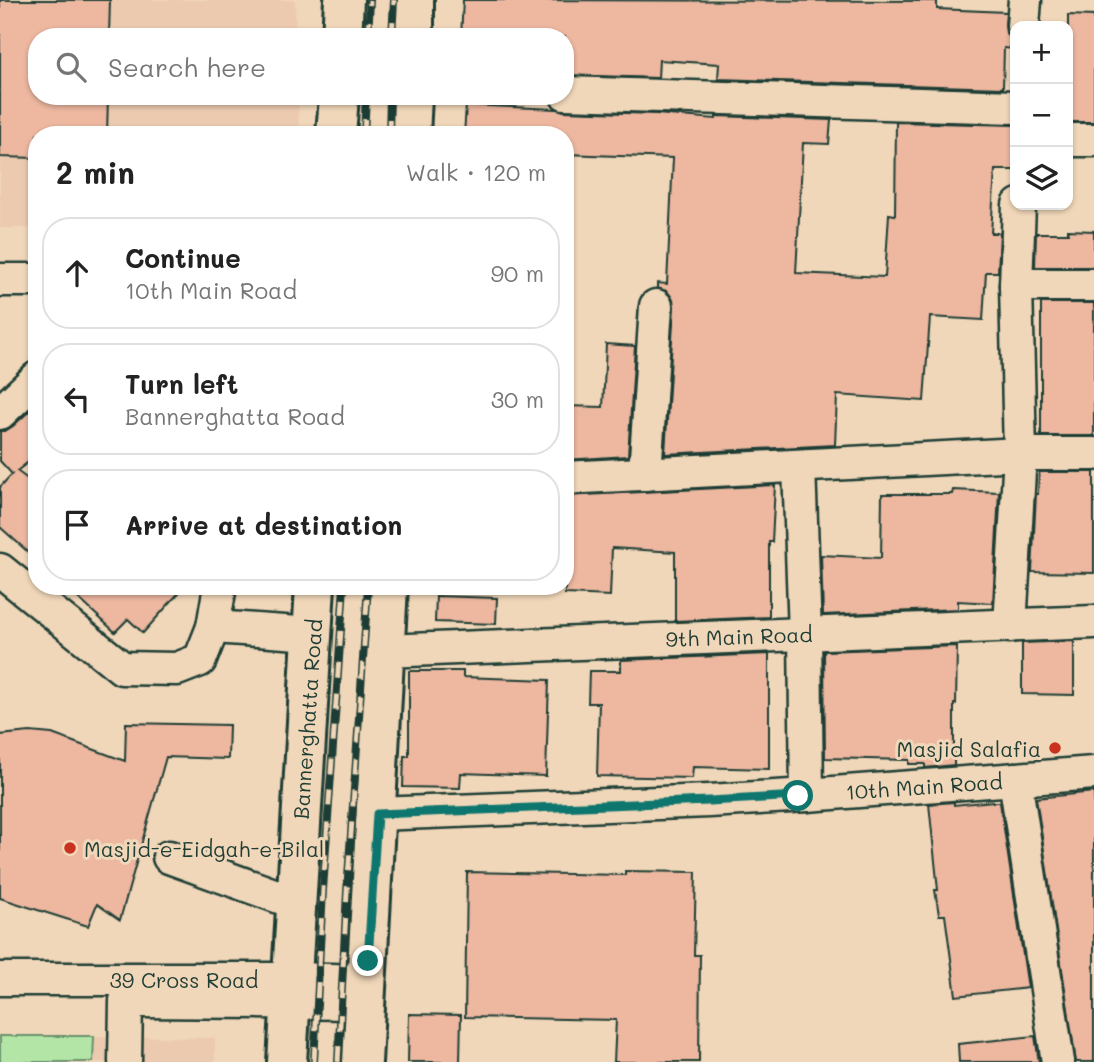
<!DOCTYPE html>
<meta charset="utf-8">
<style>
body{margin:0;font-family:Mali,sans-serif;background:#f6f6f6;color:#222}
.controls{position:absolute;right:21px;top:21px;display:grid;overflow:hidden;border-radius:14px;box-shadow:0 2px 5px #0004}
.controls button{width:63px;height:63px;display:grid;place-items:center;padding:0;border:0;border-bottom:2px solid #e0e0e0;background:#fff;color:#222;font:35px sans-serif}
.stop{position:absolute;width:21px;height:21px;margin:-16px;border:5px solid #0f766e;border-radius:50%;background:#fff}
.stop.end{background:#0f766e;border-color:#fff;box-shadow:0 2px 7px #0008}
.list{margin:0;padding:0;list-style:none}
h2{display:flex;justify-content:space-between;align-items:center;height:91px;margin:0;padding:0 28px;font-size:30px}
h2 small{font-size:23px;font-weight:400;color:#767676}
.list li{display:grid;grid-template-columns:46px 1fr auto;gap:21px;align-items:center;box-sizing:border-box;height:112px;margin:0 14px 14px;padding:0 14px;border:2px solid #e0e0e0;border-radius:28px}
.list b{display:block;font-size:26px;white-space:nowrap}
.list p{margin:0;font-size:23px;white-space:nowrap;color:#767676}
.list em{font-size:23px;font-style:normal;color:#767676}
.icon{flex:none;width:38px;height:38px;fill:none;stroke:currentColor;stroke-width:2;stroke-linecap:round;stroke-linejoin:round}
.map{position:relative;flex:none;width:1094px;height:1062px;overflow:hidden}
.search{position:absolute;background:#fff;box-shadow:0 2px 5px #0004;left:28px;top:28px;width:546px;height:77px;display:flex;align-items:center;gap:18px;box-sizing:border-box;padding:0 24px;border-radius:28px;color:#767676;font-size:26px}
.panel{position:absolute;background:#fff;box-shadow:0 2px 5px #0004;left:28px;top:126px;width:546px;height:469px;border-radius:28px}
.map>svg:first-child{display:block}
.built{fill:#eccaaf}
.green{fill:#b3e5a6;stroke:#69916d;stroke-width:2}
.building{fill:#edb7a0;stroke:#1f3d34;stroke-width:2}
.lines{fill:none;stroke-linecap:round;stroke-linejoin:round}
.minor-casing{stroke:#1f3d34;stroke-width:37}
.major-casing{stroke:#1f3d34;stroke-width:44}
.minor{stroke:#f1d7b9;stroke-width:32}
.major{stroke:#f1d7b9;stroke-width:38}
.rail-casing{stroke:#1f3d34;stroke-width:8}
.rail{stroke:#f1d7b9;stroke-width:5;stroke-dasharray:16;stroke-linecap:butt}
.route{stroke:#0f766e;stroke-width:9}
.poi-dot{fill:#c8321e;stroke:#f1d7b9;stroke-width:2.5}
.labels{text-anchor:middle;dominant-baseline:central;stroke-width:6;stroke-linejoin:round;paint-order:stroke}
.street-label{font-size:21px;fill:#1f3d34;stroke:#f1d7b9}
.poi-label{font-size:21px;fill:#1f3d34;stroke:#f1d7b9;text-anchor:end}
</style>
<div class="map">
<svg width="1094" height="1062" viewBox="0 0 1094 1062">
<rect width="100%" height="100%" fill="#f1d7b9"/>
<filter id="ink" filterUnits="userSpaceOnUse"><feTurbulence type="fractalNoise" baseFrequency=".0143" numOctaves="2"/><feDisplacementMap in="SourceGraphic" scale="14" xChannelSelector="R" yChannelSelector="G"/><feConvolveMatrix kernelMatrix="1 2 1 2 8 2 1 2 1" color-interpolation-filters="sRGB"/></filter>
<g filter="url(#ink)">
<g class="built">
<path d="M0 0H295L296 37H37V96H298L299 135H37V228H0Z"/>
<path d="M94 1036 215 1038V1062H93Z"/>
</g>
<path class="green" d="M0 1036H94L93 1062H0Z"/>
<g class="building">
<path d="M0 0H110L109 37H37V96H108L107 135H37V158L0 157Z"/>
<path d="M463 0 937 1V9L1006 12 1005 25 1006 33 1015 42V49L1004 48 1003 88 718 79 719 64 659 60 658 78 565 75V37H461Z"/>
<path d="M1068 15 1094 16V122H1068Z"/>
<path d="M466 105 557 109 564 111 656 114 716 119V116L831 120 829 144 803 143 796 273 885 277 889 214 895 215 896 122 1015 125V170H995L991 233H1000L998 272H986L983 320 930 317 924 401 837 395 835 445 665 454 674 307 673 299 667 291 657 288V283L667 284 673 158 565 154V135H464Z"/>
<path d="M1068 230 1094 231V267H1035L1036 233H1068Z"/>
<rect x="1041" y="303" width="53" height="133"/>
<path d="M606 344 635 346 628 456 565 460V406L603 407Z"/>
<path d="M37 404V455L17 471 37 486V560L0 527V487L12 474 0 461V431H5L13 426Z"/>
<path d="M1040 472H1094V573L1032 572 1036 494H1038L1039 474Z"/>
<path d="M775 485 772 542H769V617L675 621V552L612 548 610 596 565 594V496Z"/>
<path d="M953 490 999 492 993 603 958 601V609L823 615 821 555 881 558 882 494H952Z"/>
<path d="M65 586H185L143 633 128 619 115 632Z"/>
<path d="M436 596 497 598 496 624 435 622Z"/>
<path d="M1074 641V695L1022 694V643Z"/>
<path d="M957 646 956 704H954V765L925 768V764H909V760L825 758 824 651Z"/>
<path d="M769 654V769L693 767 692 778 597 776 599 703H588L589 671H621V660Z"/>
<path d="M409 671H463V677L549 680 546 776 461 773 460 788 403 787 404 756H409Z"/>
<path d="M126 723 229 725 228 759 166 757 120 920 97 904 88 926 0 898V735L30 732 52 734 125 761Z"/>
<path d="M1094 792V1062H1076L1036 798Z"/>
<path d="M993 801V802H1000L1028 988 956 996 945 915H939L935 890H938L929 804 954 802V805Z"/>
<path d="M625 871 696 872 694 955H700L699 1062H614L616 1020 465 1017 467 872 625 875Z"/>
<path d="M409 1014 461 1015 460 1062H408Z"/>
<path d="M1035 1036 1039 1062H959L958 1044Z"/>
</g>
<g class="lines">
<g class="minor-casing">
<g id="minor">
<path d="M1023 26 1025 0"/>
<path d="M565 93 1015 107"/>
<path d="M1068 140H1094"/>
<path d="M0 280H37"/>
<path d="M1016 285H1094"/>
<path d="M0 413 37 378"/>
<path d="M799 466 805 634 807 795"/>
<path d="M645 474 656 306"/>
<path d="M565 478 1020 454H1094"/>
<path d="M0 570 122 668 177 669 200 660 213 627 220 586"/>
<path d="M1010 626 1020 454 1016 285 1019 205"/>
<path d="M213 627 313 634"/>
<path d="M385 651 1094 622"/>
<path d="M1015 779 1058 1062"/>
<path d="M377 814 709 801 807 795 1094 773"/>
<path d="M169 857 296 903"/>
<path d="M0 979H292L367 981"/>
<path d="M138 1001 366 1003"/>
<path d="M125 1062 126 1001"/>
</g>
</g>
<g class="major-casing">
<g id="major">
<path d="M342 37 344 0"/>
<path d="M414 37V0"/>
<path d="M336 135 339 96"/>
<path d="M410 135 412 96"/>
<path d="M287 1062 315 586"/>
<path d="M362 1062 388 586"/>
</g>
</g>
<use href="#minor" class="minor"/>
<use href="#major" class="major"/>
<g class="rail-casing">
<g id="rail">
<path d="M368 37 370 0"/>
<path d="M392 37 394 0"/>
<path d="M364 135 366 96"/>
<path d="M389 135 390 96"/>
<path d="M314 1062 323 890 344 586"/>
<path d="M338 1062 347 892 368 586"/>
</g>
</g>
<use href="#rail" class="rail"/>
</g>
</g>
<g class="lines" filter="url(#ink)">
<path class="route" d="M368 961 377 814 709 801 798 796"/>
</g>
<g class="poi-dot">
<circle cx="1055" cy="748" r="7"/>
<circle cx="70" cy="848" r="7"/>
</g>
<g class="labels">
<g class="street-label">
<text transform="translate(739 636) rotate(-2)">9th Main Road</text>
<text transform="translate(307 719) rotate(-86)">Bannerghatta Road</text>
<text transform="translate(924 786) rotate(-4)">10th Main Road</text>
<text x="184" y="979">39 Cross Road</text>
</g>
<g class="poi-label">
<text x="1041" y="748">Masjid Salafia</text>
<text x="84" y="848" text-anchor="start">Masjid-e-Eidgah-e-Bilal</text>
</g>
</g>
</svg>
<div class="controls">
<button>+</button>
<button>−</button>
<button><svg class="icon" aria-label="layers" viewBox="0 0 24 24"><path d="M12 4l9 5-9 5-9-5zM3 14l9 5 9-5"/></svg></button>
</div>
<div class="stop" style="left:798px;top:796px"></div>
<div class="stop end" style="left:368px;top:961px"></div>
<div class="search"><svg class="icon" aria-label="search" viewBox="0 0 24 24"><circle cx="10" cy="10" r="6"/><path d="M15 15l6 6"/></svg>Search here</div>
<section class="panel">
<h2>2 min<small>Walk · 120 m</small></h2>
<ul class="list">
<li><svg class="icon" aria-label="ahead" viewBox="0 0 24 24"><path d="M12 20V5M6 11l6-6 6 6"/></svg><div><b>Continue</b><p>10th Main Road</p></div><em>90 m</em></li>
<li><svg class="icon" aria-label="left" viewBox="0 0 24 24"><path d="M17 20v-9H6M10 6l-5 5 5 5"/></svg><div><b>Turn left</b><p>Bannerghatta Road</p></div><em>30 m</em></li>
<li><svg class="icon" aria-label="arrive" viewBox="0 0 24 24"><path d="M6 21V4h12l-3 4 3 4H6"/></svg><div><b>Arrive at destination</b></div></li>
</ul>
</section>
</div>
